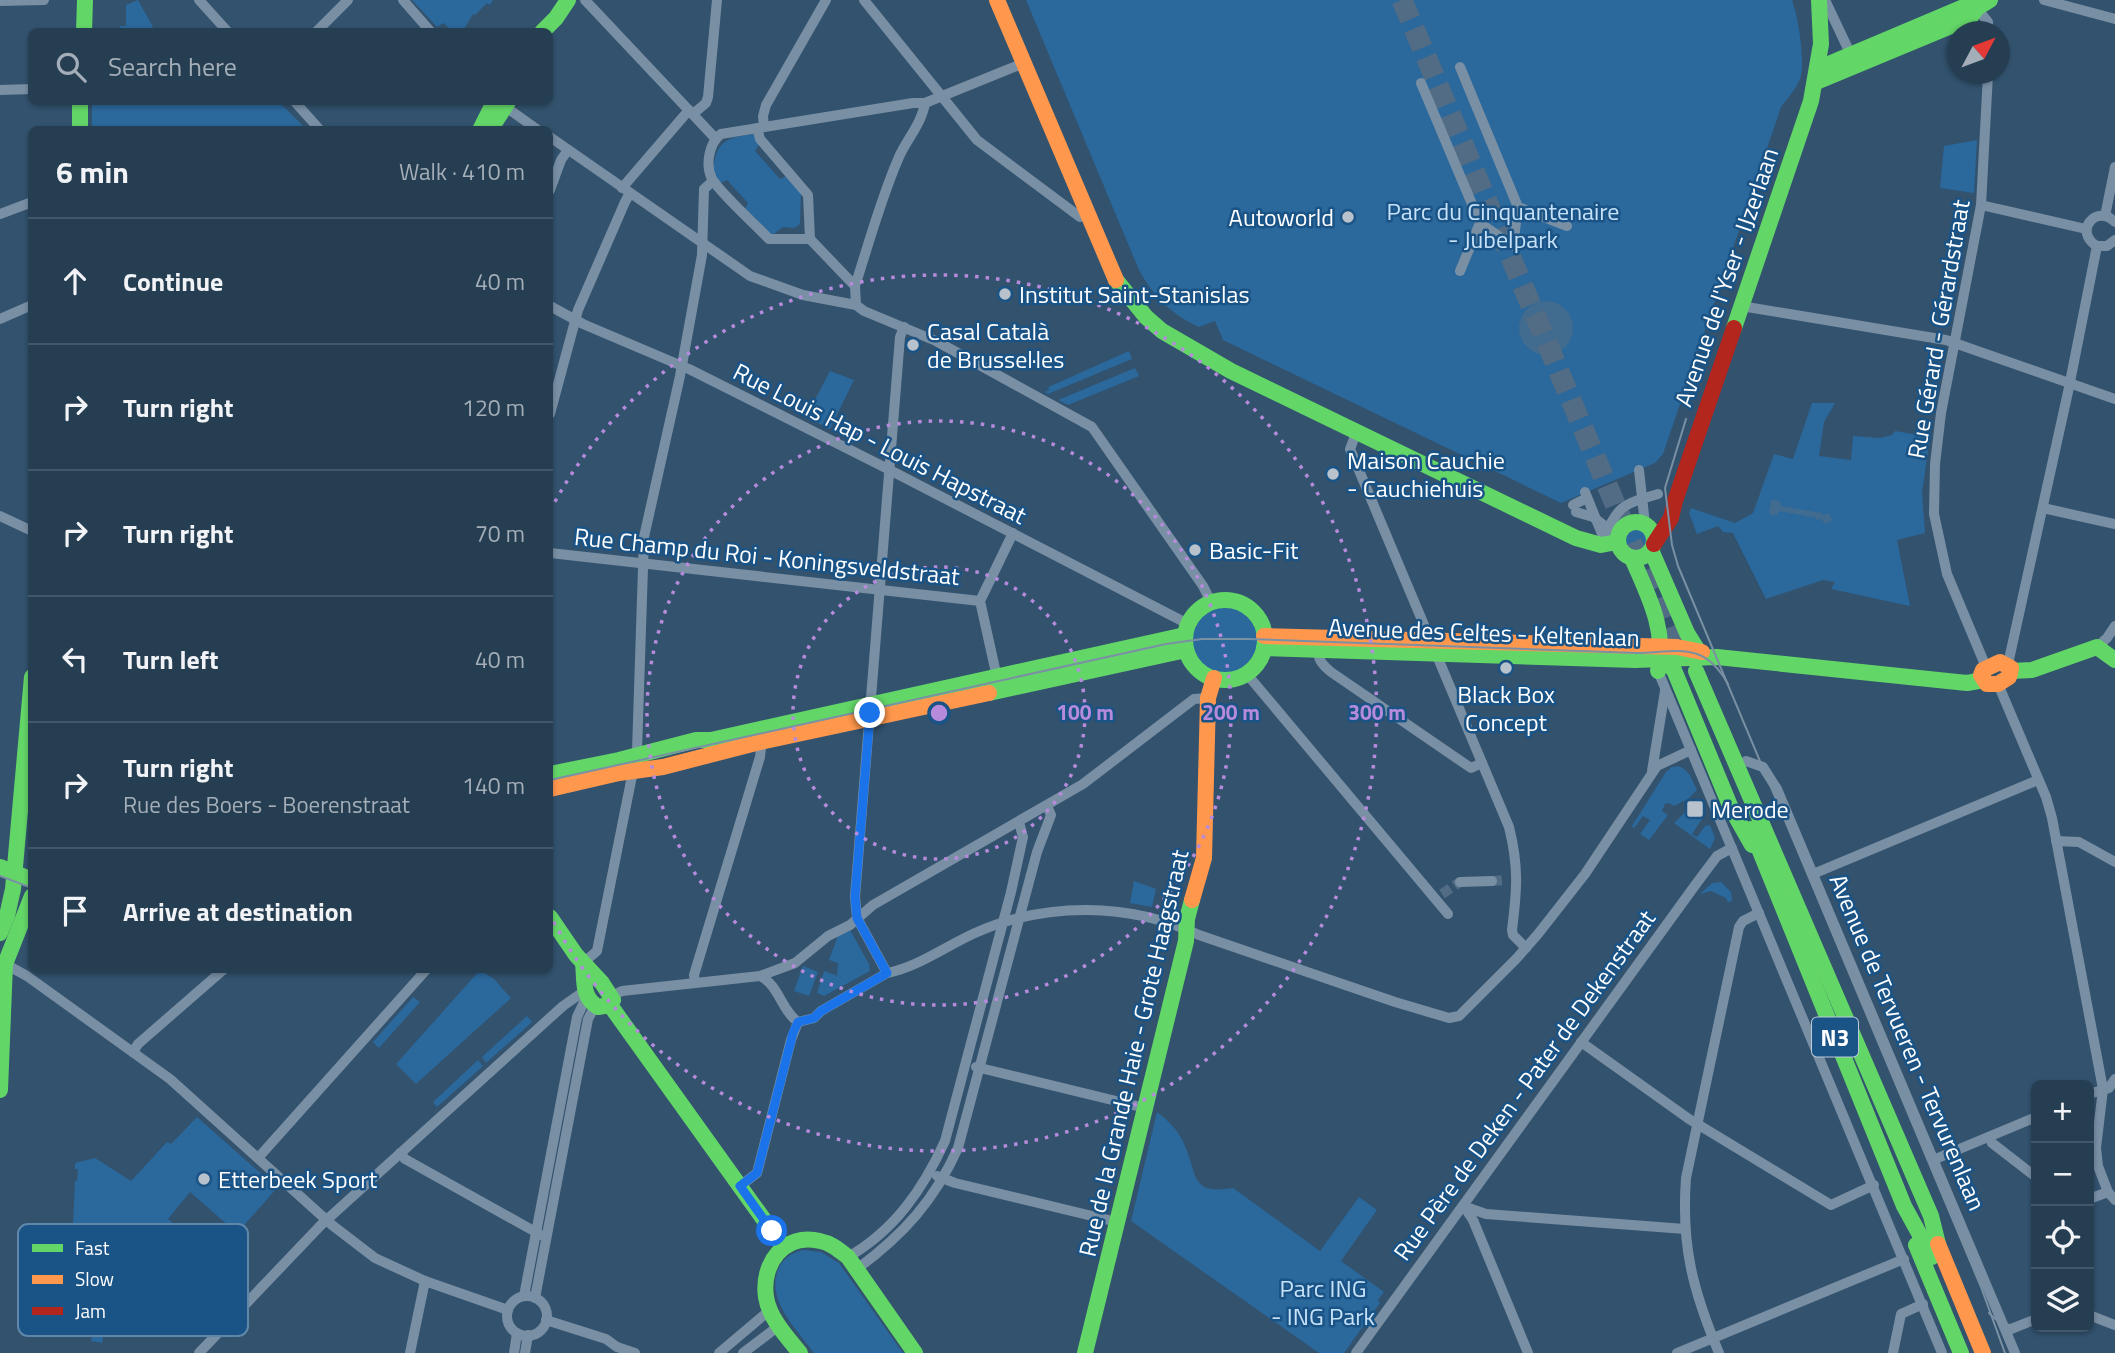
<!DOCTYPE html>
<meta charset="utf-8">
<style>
body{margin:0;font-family:"Titillium Web",sans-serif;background:#2e4559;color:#f1f3f6}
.controls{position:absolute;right:21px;bottom:21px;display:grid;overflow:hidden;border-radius:10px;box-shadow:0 2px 5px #0004}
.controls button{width:63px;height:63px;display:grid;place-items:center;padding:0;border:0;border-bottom:2px solid #425769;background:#263e52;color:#f1f3f6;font:35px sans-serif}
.compass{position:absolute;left:1947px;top:21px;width:63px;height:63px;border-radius:50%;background:#263e52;box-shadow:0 2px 5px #0004;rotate:49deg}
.stop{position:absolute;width:21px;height:21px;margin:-16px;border:5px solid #1a73e8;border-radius:50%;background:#fff}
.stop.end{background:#1a73e8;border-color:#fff;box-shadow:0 2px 7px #0008}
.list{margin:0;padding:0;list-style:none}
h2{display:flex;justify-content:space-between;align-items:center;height:91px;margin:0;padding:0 28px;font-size:30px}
h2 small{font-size:23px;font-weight:400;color:#a4aeb8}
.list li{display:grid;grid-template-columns:46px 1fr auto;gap:21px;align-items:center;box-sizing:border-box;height:126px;padding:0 28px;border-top:2px solid #425769}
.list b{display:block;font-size:26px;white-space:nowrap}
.list p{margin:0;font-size:23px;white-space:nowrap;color:#a4aeb8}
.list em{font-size:23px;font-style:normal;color:#a4aeb8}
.icon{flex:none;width:38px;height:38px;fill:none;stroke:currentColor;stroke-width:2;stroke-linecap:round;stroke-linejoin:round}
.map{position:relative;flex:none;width:2115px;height:1353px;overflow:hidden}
.search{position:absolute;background:#263e52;box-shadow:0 2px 5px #0004;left:28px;top:28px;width:525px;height:77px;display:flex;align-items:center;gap:18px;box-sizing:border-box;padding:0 24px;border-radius:10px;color:#a4aeb8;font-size:26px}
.panel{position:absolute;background:#263e52;box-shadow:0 2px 5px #0004;left:28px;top:126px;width:525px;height:847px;border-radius:10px}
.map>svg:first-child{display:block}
.green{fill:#2b689c}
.water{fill:#416b8f}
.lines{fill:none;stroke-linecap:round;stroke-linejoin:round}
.street-tunnel{stroke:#516c84;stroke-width:10;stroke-dasharray:10 5;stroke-linecap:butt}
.highway-tunnel{stroke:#516c84;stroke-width:21;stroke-dasharray:21 10;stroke-linecap:butt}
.street{stroke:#798fa4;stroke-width:10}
.fast{stroke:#63d668;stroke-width:16}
.slow{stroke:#ff974d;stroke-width:16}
.jam{stroke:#b3261e;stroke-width:16}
.tram{stroke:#7a90a3;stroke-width:2}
.route{stroke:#1a73e8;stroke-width:9}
.ring{fill:none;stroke:#b68bdc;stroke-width:3.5;stroke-dasharray:3.5 7}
.poi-dot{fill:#b7c2cc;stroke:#1a5386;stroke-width:2.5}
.labels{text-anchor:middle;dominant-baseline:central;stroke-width:5;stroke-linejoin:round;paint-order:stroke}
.shield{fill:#1a5386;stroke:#bacbdb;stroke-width:2}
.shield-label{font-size:23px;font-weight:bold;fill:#fff}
.park-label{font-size:24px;fill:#c6e2f9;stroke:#1a5386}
.poi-label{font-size:24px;fill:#fff;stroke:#1a5386;text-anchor:start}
.street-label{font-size:24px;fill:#fff;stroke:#1a5386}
.key{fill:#1a5386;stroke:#5f87aa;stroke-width:2}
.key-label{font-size:19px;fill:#fff}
.centre{fill:#b68bdc;stroke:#1a5386;stroke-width:3.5}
.ring-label{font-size:21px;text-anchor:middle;font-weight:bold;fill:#b68bdc;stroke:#1a5386;stroke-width:5;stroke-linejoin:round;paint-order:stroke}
</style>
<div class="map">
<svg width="2115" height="1353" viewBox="0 0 2115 1353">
<rect width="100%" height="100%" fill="#32526e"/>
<g class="green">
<path d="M138 0 153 27 148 31H120V26H126V5Z"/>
<path d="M412 0H493L490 5 487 3 475 15 473 14 463 31H453L443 23 437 27Z"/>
<path d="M1026 0H1792C1798 16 1806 63 1800 79 1797 88 1787 99 1781 107L1663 454 1655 463 1561 503 1223 340 1215 321 1199 327C1171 314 1154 297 1139 270Z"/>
<path d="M92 102H279L306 129 125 130 92 127Z"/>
<path d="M753 134 759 145 755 151 780 179 787 176 801 190 800 224 794 228 783 227 771 236 745 209 748 203 727 180 721 183 713 174C715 143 723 138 753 134Z"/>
<path d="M1977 140 1974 193 1940 188 1944 146Z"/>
<path d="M1129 351 1132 359 1048 394 1045 392 1049 390 1048 387 1044 389Z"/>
<path d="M1135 368 1139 376 1068 405 1058 400Z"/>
<path d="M830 371 854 380 830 429 806 417Z"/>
<path d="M1812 403H1835L1824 422 1819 456 1851 460 1853 436 1880 438 1892 435 1895 431 1930 437 1922 493 1925 533 1897 540 1910 606 1831 589 1835 582 1823 580 1766 599 1733 533 1723 532 1718 526 1697 534 1689 513 1691 508 1735 523 1753 513 1774 454 1793 459Z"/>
<circle cx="1636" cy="540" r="12"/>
<circle cx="1225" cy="640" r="35"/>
<path d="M1678 766C1690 770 1692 780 1697 790L1688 799 1674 806 1669 803 1665 804 1662 811 1668 815 1649 840 1640 834 1650 820 1643 816 1634 828 1632 826 1666 772 1672 767Z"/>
<path d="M1696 806 1702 809 1704 816 1692 834 1697 837 1705 826 1710 825 1715 838 1710 849 1674 823 1687 810Z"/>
<path d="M1134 881 1156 889 1152 907 1130 903Z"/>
<path d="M1721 882 1731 892 1732 901 1728 902 1726 898 1711 891 1700 894 1712 883Z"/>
<path d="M849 928 869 964 870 971 824 996 817 993 824 971 841 977 837 975 838 963 829 960 839 933Z"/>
<path d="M803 966 818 972 809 996 794 991Z"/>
<path d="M480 970 494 979 511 998 416 1084 396 1064Z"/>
<path d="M413 997 420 1002 379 1048 373 1042Z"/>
<path d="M527 1016 532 1022 486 1063 482 1057Z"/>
<path d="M478 1060 483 1066 437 1107 433 1102Z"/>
<path d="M1157 1112C1169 1121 1179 1131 1185 1146 1198 1176 1190 1195 1233 1188L1320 1251 1359 1197 1377 1210 1341 1261 1384 1292 1378 1300 1380 1303 1344 1353H1319L1131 1221Z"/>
<path d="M197 1117 277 1188 237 1233 190 1192 168 1219 182 1231 180 1235 185 1239 187 1236 200 1247 177 1278 159 1296 166 1303 160 1312 151 1305 125 1332 105 1327 102 1343 91 1341 94 1324 82 1320 92 1263 72 1248 75 1181H77L78 1169H75V1163L95 1158 131 1181 167 1142 171 1144Z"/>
<path d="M803 1250 821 1252 839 1263 903 1353H814C797 1330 766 1300 778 1270 783 1258 791 1253 803 1250Z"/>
</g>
<g class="water">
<circle cx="1546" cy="328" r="27"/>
<path d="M1774 499 1780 502 1781 506 1821 513 1822 515 1829 513 1832 520 1825 524 1821 519 1816 520V518L1780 511 1777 515H1771L1769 512 1771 501Z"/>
</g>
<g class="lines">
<g class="street-tunnel">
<path d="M1492 881 1505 880"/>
<path d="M1442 894 1460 882"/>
</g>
<path class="highway-tunnel" d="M1402 0 1683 665"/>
<g class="street">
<path d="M199 0 228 32"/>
<path d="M403 0 431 32"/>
<path d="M585 0 715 138"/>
<path d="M864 0 977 140 1080 217 1087 215"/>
<path d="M1825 0 1851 55"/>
<path d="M2044 0 2115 19"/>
<path d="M0 1 44 0"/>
<path d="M1974 5 1988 22V32"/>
<path d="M316 32 348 0"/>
<path d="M1460 67 1518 207 1567 226"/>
<path d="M1421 83 1480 223 1460 271"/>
<path d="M0 90 32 89"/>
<path d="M295 102 320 130"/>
<path d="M500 103 538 130"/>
<path d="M693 114 706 103 708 97 717 0"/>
<path d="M764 127 763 116 766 105 826 0"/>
<path d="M757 128 760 139 808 195 810 239"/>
<path d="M550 137 750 276 803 295 856 305 864 311 936 341 1092 427 1203 586 1211 602"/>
<path d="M622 188 689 110"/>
<path d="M550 190 561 160 568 150"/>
<path d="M1981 205 2086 229"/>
<path d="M0 214 32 202"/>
<path d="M2105 216 2115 167"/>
<path d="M2115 222C2096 203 2073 232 2097 246H2107L2115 240"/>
<path d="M1480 223 1513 246 1518 207"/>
<path d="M810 239H769C755 224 722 195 712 179 705 165 709 143 721 134L913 103H925L1024 63"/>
<path d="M810 239 855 286 856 305"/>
<path d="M855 286C869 243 881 198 899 157 907 139 922 123 925 103"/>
<path d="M550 306 583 324 689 369 882 466 1188 624"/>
<path d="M1741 306 1946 340 2115 399"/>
<path d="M0 319 32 305"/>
<path d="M550 414 578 310 625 202 630 193"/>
<path d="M1357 431 1350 449 1509 827C1519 867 1517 890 1512 930L1513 935 1526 948"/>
<path d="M1639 470 1645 524"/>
<path d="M1585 492 1604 539"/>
<path d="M1573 505 1587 498"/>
<path d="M2043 508 2115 524"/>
<path d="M1576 512 1593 517 1618 536"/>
<path d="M0 516 32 531"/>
<path d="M1604 539C1617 505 1624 504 1658 494"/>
<path d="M550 553 980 601"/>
<path d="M1318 644C1317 658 1320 663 1331 672L1471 768 1482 763"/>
<path d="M2097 647 2107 638 2115 626"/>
<path d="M2008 664 2068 392 2097 246"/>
<path d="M1986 667 1947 574 1934 514 1935 464 1941 413 1981 205 1988 74"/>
<path d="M1658 671 1942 1353"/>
<path d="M1246 673 1448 914"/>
<path d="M998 682 980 601 1013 533"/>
<path d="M1998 684 2046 797 2052 818 2103 1089 2096 1148 2098 1166 2108 1192 2115 1200"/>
<path d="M1746 761 1763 767 1777 789 2015 1353"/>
<path d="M1652 771 1665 691"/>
<path d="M2056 841 2079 842 2115 862"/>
<path d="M1813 874 2038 780"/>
<path d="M1460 882 1492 881"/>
<path d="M583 963 597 951 637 751 644 537 680 376 702 255 704 189 713 181"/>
<path d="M5 964 27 976 170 1079 332 1225 375 1258 425 1281 508 1310"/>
<path d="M887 973C918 967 946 946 975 933 1045 902 1129 902 1199 935L1395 1002 1449 1018 1459 1016 1517 958 1538 934 1585 874 1657 766 1691 750"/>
<path d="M760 976C779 985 781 1010 798 1022"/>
<path d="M695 982 694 975 760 757 761 748 758 736"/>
<path d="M612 996 622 991 760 976 795 963 828 936 850 925 873 905 1083 784 1194 699 1208 698"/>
<path d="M798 1022 814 1018 821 1011 887 973 857 918 855 897 900 337 904 327"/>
<path d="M1581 1042 1689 1119 1831 1205 1874 1185"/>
<path d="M133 1052 138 1044 223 970"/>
<path d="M976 1067 1145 1108"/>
<path d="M2089 1094 2109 1088 2115 1079"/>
<path d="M1989 1137 1992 1143 2036 1177"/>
<path d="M400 1153 405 1159 541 1235"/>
<path d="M258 1158 426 970"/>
<path d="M1933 1160 2036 1117"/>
<path d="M937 1176 955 1183 1117 1222"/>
<path d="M740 1186 757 1173 791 1040 798 1022"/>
<path d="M2089 1199 2108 1192"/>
<path d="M1463 1206 1486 1214 1685 1229"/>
<path d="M1465 1208 1473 1220 1528 1353"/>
<path d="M848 1257C895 1230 923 1189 945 1141L1011 892 1023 837 1019 822"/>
<path d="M857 1269C904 1234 934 1201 958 1148L1037 852 1051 815 1047 806"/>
<path d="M524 1296 577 1017 586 998"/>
<circle cx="527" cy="1316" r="20"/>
<path d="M535 1298 588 1019 595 1006"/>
<path d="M2089 1315 2115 1325"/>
<path d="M546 1320 606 1339 617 1347 635 1353"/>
<path d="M2006 1331 2036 1319"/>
<path d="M199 1353 321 1225 563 1006 583 992"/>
<path d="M410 1353 425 1281"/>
<path d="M514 1353 517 1333"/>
<path d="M525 1353 528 1335"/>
<path d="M719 1353 770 1310"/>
<path d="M743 1353 780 1325"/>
<path d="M1356 1353 1696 884 1717 856 1732 848"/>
<path d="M1677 1353 1904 1259"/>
<path d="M1719 1353C1693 1291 1681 1246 1686 1178L1739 927 1743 921 1759 913"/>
<path d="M1893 1353 1901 1314 1923 1304"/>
</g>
<g class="fast">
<path d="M84 32 85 0"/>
<path d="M542 32 556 18 568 0"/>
<path d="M1819 68 1966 6 1977 8"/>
<path d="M1816 82 1970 18 1977 8 1990 0"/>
<path d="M80 102V130"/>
<path d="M480 130 494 102"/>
<path d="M490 130 508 102"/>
<path d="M1116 280 1146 317 1162 331 1231 371 1576 538 1601 545 1617 542"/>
<path d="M1734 328 1811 101 1821 44 1819 0"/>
<circle cx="1636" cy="540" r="18"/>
<path d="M1651 550 1687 633 1702 657"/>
<path d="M1632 558C1648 595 1667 630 1658 671"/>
<circle cx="1225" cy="640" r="40"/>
<path d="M1264 648 1635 660 1717 657 1967 683 1984 680"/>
<path d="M1662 659 1674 670 1731 808 1752 845"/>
<path d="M1696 671 1931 1216 1938 1244"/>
<path d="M2011 671 2032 670 2097 647 2115 660"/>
<path d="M989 693 1186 650"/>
<path d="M550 774 619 760 696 740H711L1185 635"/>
<path d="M1751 829 1904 1206 1932 1257"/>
<path d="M0 867 32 880"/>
<path d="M550 917 576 955 602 983 613 1000 610 1005 782 1245"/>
<path d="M0 933 7 916 13 889 32 677"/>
<path d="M583 963C585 980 581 997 598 1007L610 1005"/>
<path d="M0 1090 5 964 32 896"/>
<path d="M1916 1245 1961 1353"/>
<path d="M800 1353C787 1337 769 1318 766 1297 761 1264 784 1232 820 1241 831 1243 839 1250 848 1257L915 1353"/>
<path d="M1085 1353 1186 941 1187 919 1192 900"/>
</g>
<g class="slow">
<path d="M997 0 1116 280"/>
<path d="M1264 636 1677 647 1702 652"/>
<path d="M2000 662 2011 668 2009 677 1998 684H1987L1981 675 1983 670Z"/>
<path d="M550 789 619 773 663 767 760 742 989 693"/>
<path d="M1192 900 1204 858 1208 698 1214 678"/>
<path d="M1938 1244 1983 1353"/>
</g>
<path class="jam" d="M1654 544 1671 518 1675 501 1734 328"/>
<g class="tram">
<path d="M1686 419 1665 488 1672 545 1678 566 1981 1287 2005 1353"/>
<path d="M550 780 1166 644 1202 639H1248L1637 653C1678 652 1704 641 1728 684"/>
<path d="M0 876 32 888"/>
<path d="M1989 1313C2003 1329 2018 1327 2036 1320"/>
<path d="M2089 1313 2115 1322"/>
</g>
</g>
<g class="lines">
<path class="route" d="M772 1231 740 1186 757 1173 793 1033 798 1022 814 1018 821 1011 887 973 857 918 855 897 870 713"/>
</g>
<g class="ring">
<circle cx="939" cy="713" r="146"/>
<circle cx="939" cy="713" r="292"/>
<path d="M550 511A438 438 0 1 1 550 915"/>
</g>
<g class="poi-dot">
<circle cx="1348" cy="217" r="7"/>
<circle cx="1005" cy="294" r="7"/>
<circle cx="913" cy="345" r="7"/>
<circle cx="1333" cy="474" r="7"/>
<circle cx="1195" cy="550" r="7"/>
<circle cx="1506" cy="668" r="7"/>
<rect x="1686" y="800" width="18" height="18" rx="3.5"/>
<circle cx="204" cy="1179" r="7"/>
</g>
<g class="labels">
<rect class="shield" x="1812" y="1017.5" width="46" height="39" rx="5"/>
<g class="shield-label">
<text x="1835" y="1037">N3</text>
</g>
<g class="park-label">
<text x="1503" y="211">Parc du Cinquantenaire<tspan x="1503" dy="28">- Jubelpark</tspan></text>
<text x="1323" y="1288">Parc ING<tspan x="1323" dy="28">- ING Park</tspan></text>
</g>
<g class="poi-label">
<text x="1334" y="217" text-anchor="end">Autoworld</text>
<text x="1019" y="294">Institut Saint-Stanislas</text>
<text x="927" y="331">Casal Català<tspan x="927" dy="28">de Brussel·les</tspan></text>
<text x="1347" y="460">Maison Cauchie<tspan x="1347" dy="28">- Cauchiehuis</tspan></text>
<text x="1209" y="550">Basic-Fit</text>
<text x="1506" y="694" text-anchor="middle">Black Box<tspan x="1506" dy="28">Concept</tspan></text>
<text x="1711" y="809">Merode</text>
<text x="218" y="1179">Etterbeek Sport</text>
</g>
<g class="street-label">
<text transform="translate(1726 277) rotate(-71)">Avenue de l'Yser - IJzerlaan</text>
<text transform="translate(1938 329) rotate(-80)">Rue Gérard - Gérardstraat</text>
<text transform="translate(880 443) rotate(27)">Rue Louis Hap - Louis Hapstraat</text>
<text transform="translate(767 556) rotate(6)">Rue Champ du Roi - Koningsveldstraat</text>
<text transform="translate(1484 632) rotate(2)">Avenue des Celtes - Keltenlaan</text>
<text transform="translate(1908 1042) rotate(67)">Avenue de Tervueren - Tervurenlaan</text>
<text transform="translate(1133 1053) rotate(-77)">Rue de la Grande Haie - Grote Haagstraat</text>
<text transform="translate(1524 1085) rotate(-54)">Rue Père de Deken - Pater de Dekenstraat</text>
</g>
</g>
<rect x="18" y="1224" width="230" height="112" rx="10" class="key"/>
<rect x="32" y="1244" width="31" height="8" fill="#63d668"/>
<rect x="32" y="1275" width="31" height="9" fill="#ff974d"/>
<rect x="32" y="1307" width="31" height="8" fill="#b3261e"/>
<g class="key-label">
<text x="75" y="1255">Fast</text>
<text x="75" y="1286">Slow</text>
<text x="75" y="1318">Jam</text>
</g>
<circle cx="939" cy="713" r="10" class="centre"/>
<g class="ring-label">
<text x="1085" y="720">100 m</text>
<text x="1231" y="720">200 m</text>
<text x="1377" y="720">300 m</text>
</g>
</svg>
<div class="controls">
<button>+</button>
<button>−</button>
<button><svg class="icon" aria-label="locate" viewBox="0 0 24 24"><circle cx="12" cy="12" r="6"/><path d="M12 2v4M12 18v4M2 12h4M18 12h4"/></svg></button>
<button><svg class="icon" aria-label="layers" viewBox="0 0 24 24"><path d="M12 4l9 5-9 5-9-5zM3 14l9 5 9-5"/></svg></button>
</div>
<svg class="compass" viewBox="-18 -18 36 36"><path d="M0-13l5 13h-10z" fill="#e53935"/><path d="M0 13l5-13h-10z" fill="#a4aeb8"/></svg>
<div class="stop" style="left:772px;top:1231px"></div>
<div class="stop end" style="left:870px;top:713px"></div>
<div class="search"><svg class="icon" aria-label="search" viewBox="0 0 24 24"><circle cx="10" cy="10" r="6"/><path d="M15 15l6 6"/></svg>Search here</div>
<section class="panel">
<h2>6 min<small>Walk · 410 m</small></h2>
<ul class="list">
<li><svg class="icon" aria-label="ahead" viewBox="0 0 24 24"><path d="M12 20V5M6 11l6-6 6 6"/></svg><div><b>Continue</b></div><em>40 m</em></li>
<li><svg class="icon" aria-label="right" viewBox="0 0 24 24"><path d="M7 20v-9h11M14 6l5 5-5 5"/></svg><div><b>Turn right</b></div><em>120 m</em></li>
<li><svg class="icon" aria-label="right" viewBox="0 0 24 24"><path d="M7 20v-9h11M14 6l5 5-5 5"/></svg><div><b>Turn right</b></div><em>70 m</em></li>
<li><svg class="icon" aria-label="left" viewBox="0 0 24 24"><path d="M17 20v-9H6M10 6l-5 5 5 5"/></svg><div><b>Turn left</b></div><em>40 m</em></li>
<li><svg class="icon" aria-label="right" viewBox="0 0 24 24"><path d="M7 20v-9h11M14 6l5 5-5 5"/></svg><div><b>Turn right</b><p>Rue des Boers - Boerenstraat</p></div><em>140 m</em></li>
<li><svg class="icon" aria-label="arrive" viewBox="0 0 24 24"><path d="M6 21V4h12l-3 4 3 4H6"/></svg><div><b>Arrive at destination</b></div></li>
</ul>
</section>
</div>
